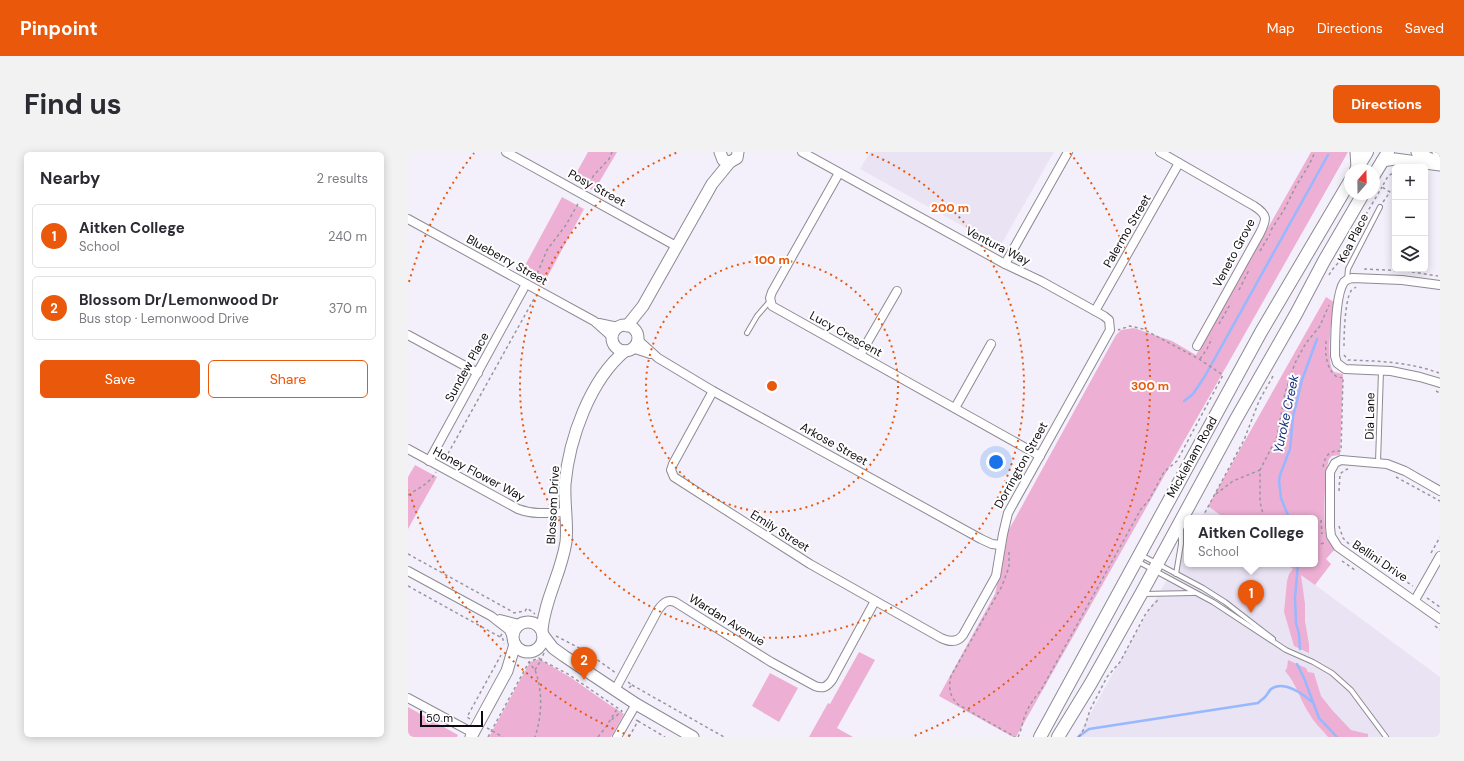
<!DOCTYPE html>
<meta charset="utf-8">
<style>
body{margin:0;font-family:"DM Sans",sans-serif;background:#f2f2f3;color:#2b2b33}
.controls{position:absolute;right:12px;top:12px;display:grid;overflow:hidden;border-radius:6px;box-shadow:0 2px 10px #0003}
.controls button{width:36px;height:36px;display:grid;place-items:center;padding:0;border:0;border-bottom:1px solid #e1e1e2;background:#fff;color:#2b2b33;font:20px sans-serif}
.compass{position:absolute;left:936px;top:12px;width:36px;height:36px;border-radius:50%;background:#fff;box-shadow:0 2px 10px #0003;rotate:20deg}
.scale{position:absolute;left:12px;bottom:10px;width:63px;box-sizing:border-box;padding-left:4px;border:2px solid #0d0b0f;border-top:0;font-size:11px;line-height:14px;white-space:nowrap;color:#0d0b0f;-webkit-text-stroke:3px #fff;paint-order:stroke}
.you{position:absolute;left:588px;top:310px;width:14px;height:14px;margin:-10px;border:3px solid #fff;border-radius:50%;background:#1a73e8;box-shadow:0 0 0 6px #1a73e833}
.badge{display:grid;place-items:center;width:26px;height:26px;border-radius:50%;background:#ea580c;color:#fff;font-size:13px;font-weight:700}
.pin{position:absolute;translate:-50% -33px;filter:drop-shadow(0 1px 2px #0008)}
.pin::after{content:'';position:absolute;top:21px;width:14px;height:12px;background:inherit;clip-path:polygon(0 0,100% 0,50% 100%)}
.popup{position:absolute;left:776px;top:363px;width:134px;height:52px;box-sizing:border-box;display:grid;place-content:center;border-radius:6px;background:#fff;filter:drop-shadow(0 1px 3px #0005);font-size:13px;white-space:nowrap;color:#7c7c81}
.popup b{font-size:15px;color:#2b2b33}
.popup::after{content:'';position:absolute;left:50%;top:100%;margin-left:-8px;border:8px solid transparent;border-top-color:#fff}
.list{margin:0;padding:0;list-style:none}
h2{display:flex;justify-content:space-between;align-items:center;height:52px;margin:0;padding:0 16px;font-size:17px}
h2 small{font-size:13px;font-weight:400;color:#7c7c81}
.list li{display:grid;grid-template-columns:26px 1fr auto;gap:12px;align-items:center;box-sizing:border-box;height:64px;margin:0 8px 8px;padding:0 8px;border:1px solid #e1e1e2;border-radius:6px}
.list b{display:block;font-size:15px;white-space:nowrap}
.list p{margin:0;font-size:13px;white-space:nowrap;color:#7c7c81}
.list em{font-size:13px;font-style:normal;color:#7c7c81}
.actions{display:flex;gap:8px;padding:12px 16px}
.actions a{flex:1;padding:9px 0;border:1px solid #ea580c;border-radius:6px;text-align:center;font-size:14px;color:#ea580c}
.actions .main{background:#ea580c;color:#fff}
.icon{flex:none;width:22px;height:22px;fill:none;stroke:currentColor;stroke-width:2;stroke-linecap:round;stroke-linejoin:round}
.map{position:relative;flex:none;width:1032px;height:585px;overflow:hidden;border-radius:6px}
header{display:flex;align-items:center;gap:24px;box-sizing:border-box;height:56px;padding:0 20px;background:#ea580c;color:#fff}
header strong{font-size:19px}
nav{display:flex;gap:22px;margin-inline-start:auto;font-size:14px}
.intro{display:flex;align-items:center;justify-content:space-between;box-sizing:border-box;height:96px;padding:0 24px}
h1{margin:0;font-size:28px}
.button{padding:10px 18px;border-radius:6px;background:#ea580c;color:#fff;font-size:14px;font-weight:700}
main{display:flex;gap:24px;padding:0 24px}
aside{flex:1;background:#fff;border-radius:6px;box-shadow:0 2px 10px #0003}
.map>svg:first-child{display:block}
.built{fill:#eae3f4}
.green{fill:#edb0d4}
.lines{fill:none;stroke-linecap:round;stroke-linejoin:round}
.stream{stroke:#96b8fe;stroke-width:2.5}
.lane-casing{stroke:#8e8a94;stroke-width:6}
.street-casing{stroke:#8e8a94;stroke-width:10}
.secondary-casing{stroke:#8e8a94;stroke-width:13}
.primary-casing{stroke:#8e8a94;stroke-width:14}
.path{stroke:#99969e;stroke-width:1.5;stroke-dasharray:3 3;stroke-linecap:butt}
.lane{stroke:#fff;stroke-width:4}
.street{stroke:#fff;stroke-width:8}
.secondary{stroke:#fff;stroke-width:11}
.primary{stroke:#fff;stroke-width:12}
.ring{fill:none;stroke:#e8590c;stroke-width:2;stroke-dasharray:2 4}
.labels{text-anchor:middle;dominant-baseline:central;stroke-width:4;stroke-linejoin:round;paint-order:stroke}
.street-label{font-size:12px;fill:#0d0b0f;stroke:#fff}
.water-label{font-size:13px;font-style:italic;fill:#0f2d7b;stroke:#fff}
.centre{fill:#e8590c;stroke:#fff;stroke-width:2}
.ring-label{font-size:12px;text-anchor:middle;font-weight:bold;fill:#e8590c;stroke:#fff;stroke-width:4;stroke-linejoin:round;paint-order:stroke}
</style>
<header>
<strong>Pinpoint</strong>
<nav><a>Map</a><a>Directions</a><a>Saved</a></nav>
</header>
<div class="intro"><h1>Find us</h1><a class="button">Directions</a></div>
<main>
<aside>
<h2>Nearby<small>2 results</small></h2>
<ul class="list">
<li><span class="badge">1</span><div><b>Aitken College</b><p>School</p></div><em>240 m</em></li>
<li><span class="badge">2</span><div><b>Blossom Dr/Lemonwood Dr</b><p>Bus stop · Lemonwood Drive</p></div><em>370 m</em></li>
</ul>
<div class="actions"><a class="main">Save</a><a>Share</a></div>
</aside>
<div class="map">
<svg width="1032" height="585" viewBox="0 0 1032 585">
<rect width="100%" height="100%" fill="#f4f0fb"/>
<g class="built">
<path d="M462 0H646L594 91 589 93 452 17Z"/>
<path d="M800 354 816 366H793Z"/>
<path d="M779 392V412H879L1032 525V585H669L745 451 776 400Z"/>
</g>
<g class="green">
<path d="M180 0H209L186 39 165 27Z"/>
<path d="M903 0H940L608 585H605L531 544 587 442 592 419 598 383 708 183 713 178 726 176 764 189 788 203Z"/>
<path d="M154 45 176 57 136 131 114 119Z"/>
<path d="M918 145 926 150C924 164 917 210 926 220L935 222 932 303 924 304 921 307C917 319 915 370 918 381 920 387 923 392 927 397L918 407 923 412 907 433 893 423 897 452V469L901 492V501L886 494 876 460 879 429 881 422 885 417 879 412H907V366H816L800 354Z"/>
<path d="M7 313 29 325 0 377V325Z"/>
<path d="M451 500 467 508 429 576 445 585H401L420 551 422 552Z"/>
<path d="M131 507 162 525 199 551 216 562 203 585H81L122 510Z"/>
<path d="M880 508 898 516 900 520 906 521 913 544 925 559 943 578 960 582V585H920C914 577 907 572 902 563 892 549 889 532 877 519L879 516Z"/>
<path d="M362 521 390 536 371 570 344 554Z"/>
<path d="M0 555 50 583 49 585H0Z"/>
</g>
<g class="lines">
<g class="stream">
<path d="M776 249 785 242 797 224 920 3"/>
<path d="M881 366 873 346 871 329 872 323 882 297 885 265 894 228 909 187"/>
<path d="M890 412 887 446 888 471 891 482 892 497"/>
<path d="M889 512 896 526 911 566 929 585"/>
<path d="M670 585 681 577 850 551C852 549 855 547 857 545 859 543 861 539 863 537 876 528 895 542 904 550"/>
</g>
<g class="lane-casing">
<g id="lane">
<path d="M939 127 940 117 972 55"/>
<path d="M339 181 349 164 362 149"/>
<path d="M970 310 973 219"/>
<path d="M733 403 795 436 817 450 865 487"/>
<path d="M729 409 805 450 878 498 905 510 924 521 943 538 978 585"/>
<path d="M768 422 773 392V377"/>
<path d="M735 442 786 441"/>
</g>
</g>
<g class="street-casing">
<g id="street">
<path d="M98 0 268 94"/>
<path d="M752 0 846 54C860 63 859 67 852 81L789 194"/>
<path d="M431 21 364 140 362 146 364 154 632 304"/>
<path d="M0 67 186 169 204 185"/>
<path d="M597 112 660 0"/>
<path d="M1032 133 994 128 944 126C941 127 939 127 936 130 927 143 927 188 927 204L929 211 937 217 983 219 1012 225 1032 231"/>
<path d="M687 159 771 11"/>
<path d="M191 171 210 175"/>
<path d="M0 183 70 221"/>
<path d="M229 187 250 206 305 239 573 387 584 392 592 393"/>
<path d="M224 196 242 202"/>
<path d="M452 203 489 139"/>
<path d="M305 239 265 312 263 318 266 325 402 412 533 486C541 490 549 491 555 483L588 424 595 382 600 361 702 178 701 168 696 164 633 129 597 112 394 0"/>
<path d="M547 256 583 192"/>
<path d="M0 297 110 357C126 363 141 361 157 360"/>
<path d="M21 309 118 132"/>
<path d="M1032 339 997 319 979 312 933 308 927 311 922 320V375L923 384 930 395 1032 467"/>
<path d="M0 419 83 464 101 478 105 488"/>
<path d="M1007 448 1032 404"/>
<path d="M92 467 111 472"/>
<path d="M207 538 250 458C255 451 259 447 267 450L363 510 407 534C415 537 419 535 424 528L467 449"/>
<path d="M0 546 65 581"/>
<path d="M209 585 228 552"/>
</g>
</g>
<g class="secondary-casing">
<g id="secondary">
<path d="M312 0 315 8 322 10 329 6 330 0"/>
<path d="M948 0 949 16"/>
<path d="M1009 0 1028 10"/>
<path d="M1030 0 1032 1"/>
<path d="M974 9 987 7 1032 13"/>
<circle cx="217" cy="186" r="13"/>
<path d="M219 174 235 154 304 32 322 10"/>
<circle cx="120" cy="485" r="15"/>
<path d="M134 478C137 446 153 422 158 390 160 372 156 351 157 332 161 287 182 228 217 199"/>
<path d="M135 483 145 496 156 504 228 552 285 585"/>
<path d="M63 585 99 519 107 492"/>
</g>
</g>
<g class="primary-casing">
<g id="primary">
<path d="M948 18 959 0"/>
<path d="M966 23 980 0"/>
<path d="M632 585 853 180 942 29"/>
<path d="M650 585 683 531 733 442 828 267 888 162 916 109 955 42"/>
</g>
</g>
<g class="path">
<path d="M178 36 186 23 201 7 204 0"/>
<path d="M975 50 982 40 974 35 980 24 987 20"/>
<path d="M954 74 957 64 974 35"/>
<path d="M863 78 876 58 888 34 901 13 907 0"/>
<path d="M852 99 862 82"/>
<path d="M957 118V117L998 119 1030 124"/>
<path d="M921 123C927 112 938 105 944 93"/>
<path d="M127 127 139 98 158 73 171 50"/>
<path d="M831 138 841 118"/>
<path d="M811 172 823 151"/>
<path d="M918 189C917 202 918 217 929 225L936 226"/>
<path d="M936 194C936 182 937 148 943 139 944 137 947 136 948 135"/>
<path d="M936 203 940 208C972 209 1001 210 1031 221"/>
<path d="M792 207 799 197 804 186"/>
<path d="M1028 239 1032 241"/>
<path d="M37 307 127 145"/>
<path d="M915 315C917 304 921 298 933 299L935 226"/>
<path d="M988 325 1032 349"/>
<path d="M931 339 932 322 937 318 940 317"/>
<path d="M808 342 825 329 852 318"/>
<path d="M0 343C11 336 21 332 28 320"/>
<path d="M794 366 836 288 851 249 865 224"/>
<path d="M856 366 852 350V318L869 285 877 241 887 211 898 191 912 174 921 153"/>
<path d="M913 368 914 382"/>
<path d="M931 374 935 386 941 392"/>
<path d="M907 393 917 391"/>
<path d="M601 400V415L594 434 543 524C540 536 542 546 551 553L607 585"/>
<path d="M954 401 1005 434"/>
<path d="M1023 401 1032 385"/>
<path d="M0 402 105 460"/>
<path d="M934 409 947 418"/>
<path d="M0 434 92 485"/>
<path d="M1019 446 1032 455"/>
<path d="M105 461 117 459 119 456 127 462"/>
<path d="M1027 474 1032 478"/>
<path d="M94 482 92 485 95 487 96 492"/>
<path d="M148 484 177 499 208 521"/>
<path d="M136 501 133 508 160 522 214 559 201 570 209 557"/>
<path d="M127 518 133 508 131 506 121 510 126 517 127 518C135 539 134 564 127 585"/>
<path d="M220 530 224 533 221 536"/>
<path d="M224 533 316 585"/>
<path d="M62 567 59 565 93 503"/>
<path d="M230 569 257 585"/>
<path d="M79 576 95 585"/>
<path d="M80 585 121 510"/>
<path d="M190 585 201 571"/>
<path d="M221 585 230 569 228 568"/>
<path d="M610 585C613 579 614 573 616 566 619 556 627 545 633 538L733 357 741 348 756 320 769 309 815 223 791 207 735 177 722 174 710 178"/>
<path d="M671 585 676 577 682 558 699 525 712 510 737 463 742 456 751 447"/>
</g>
<use href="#lane" class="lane"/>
<use href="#street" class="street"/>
<use href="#secondary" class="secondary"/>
<use href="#primary" class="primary"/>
</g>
<g class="ring">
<circle cx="364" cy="234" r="126"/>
<path d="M458 0A252 252 0 1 1 270 0"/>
<path d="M222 584A378 378 0 0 1 1 338M1 130A378 378 0 0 1 66 1M662 1A378 378 0 0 1 506 584"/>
</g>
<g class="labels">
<g class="street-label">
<text transform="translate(189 36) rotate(29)">Posy Street</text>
<text transform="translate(719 79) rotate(-60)">Palermo Street</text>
<text transform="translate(945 86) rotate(-63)">Kea Place</text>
<text transform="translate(590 94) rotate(27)">Ventura Way</text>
<text transform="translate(826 101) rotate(-62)">Veneto Grove</text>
<text transform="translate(99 108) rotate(29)">Blueberry Street</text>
<text transform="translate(438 182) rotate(29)">Lucy Crescent</text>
<text transform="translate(59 215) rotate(-61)">Sundew Place</text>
<text transform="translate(962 264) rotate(-89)">Dia Lane</text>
<text transform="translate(426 292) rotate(29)">Arkose Street</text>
<text transform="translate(784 305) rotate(-61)">Mickleham Road</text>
<text transform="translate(613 313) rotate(-61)">Dorrington Street</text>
<text transform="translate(71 322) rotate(28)">Honey Flower Way</text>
<text transform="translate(145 353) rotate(-87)">Blossom Drive</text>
<text transform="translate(372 379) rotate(32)">Emily Street</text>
<text transform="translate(972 409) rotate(34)">Bellini Drive</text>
<text transform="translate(319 468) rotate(32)">Wardan Avenue</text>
</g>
<g class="water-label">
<text transform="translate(878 262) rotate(-78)">Yuroke Creek</text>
</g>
</g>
<circle cx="364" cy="234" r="6" class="centre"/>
<g class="ring-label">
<text x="542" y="60">200 m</text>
<text x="364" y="112">100 m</text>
<text x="742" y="238">300 m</text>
</g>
</svg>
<div class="controls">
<button>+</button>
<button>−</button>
<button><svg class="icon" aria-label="layers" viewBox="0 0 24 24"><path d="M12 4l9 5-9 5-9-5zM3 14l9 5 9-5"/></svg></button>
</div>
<svg class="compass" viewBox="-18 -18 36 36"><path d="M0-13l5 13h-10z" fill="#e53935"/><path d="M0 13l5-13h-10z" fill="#7c7c81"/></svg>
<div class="scale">50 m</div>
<div class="you"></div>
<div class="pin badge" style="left:843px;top:461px">1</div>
<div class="popup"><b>Aitken College</b>School</div>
<div class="pin badge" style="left:176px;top:528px">2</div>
</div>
</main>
